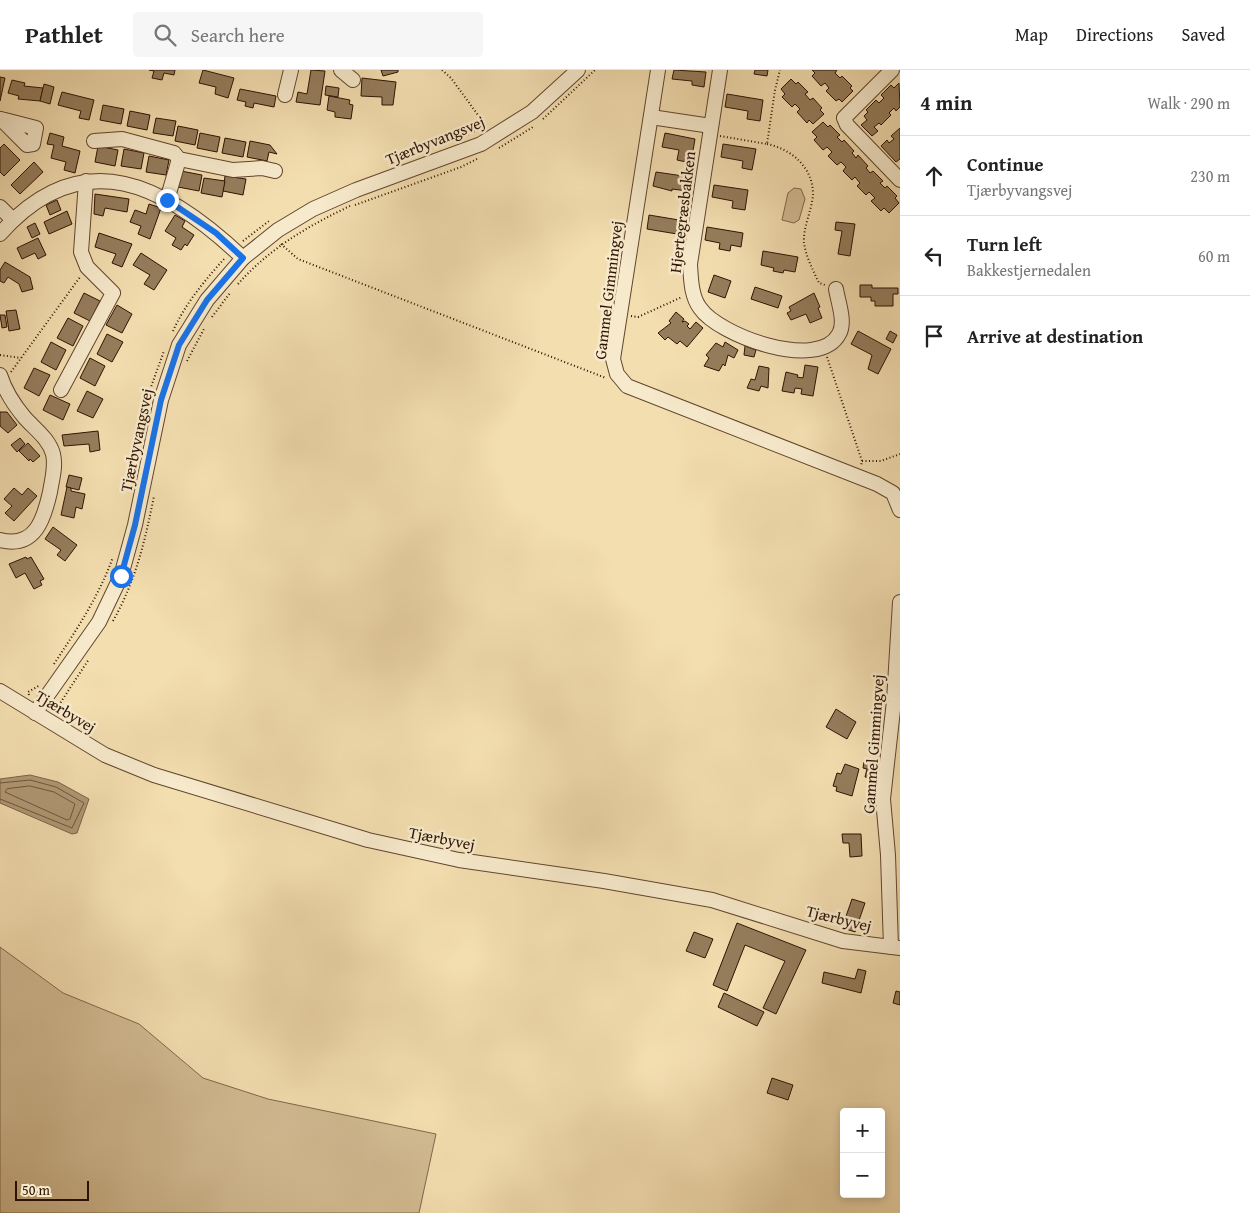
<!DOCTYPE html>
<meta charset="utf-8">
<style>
body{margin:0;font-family:"Gentium Book Plus",serif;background:#f6f6f6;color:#222}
.controls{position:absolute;right:15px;bottom:15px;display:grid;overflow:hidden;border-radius:5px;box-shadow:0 2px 8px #0003}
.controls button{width:45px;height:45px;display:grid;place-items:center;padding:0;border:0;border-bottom:1px solid #e0e0e0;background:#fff;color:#222;font:25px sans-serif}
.scale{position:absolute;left:15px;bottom:12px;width:74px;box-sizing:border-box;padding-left:5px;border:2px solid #2f1302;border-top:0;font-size:14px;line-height:18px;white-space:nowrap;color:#2f1302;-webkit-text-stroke:4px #f7eacc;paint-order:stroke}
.stop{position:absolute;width:15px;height:15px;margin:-11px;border:4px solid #1a73e8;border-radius:50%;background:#fff}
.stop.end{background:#1a73e8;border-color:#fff;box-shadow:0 1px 5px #0008}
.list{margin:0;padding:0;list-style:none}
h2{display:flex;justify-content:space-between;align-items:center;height:65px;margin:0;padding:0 20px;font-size:21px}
h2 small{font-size:16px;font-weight:400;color:#767676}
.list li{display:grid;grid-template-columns:32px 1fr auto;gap:15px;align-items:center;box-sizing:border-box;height:80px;padding:0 20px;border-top:1px solid #e0e0e0}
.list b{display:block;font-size:19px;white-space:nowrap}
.list p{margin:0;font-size:16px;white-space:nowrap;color:#767676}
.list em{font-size:16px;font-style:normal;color:#767676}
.icon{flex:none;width:28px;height:28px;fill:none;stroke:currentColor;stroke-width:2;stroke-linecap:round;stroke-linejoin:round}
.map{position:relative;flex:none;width:900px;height:1143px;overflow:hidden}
header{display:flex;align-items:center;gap:30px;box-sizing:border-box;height:70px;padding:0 25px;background:#fff;border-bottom:1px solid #e0e0e0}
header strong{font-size:24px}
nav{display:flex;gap:28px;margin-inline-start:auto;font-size:18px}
.search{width:350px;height:45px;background:#f6f6f6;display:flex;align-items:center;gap:12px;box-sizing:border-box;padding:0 18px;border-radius:5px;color:#767676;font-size:19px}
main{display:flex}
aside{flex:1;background:#fff}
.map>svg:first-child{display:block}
.green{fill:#d2bb92;stroke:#80674a}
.water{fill:#b09975;stroke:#7c6347}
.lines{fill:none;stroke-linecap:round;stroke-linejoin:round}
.shore{stroke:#70563c;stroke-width:1}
.building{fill:#957d5c;stroke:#2f1302}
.minor-casing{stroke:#60462e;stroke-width:16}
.path{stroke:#2f1302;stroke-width:2;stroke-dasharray:1 2.5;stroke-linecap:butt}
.minor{stroke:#f7eacc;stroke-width:14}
.route{stroke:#1a73e8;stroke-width:6}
.labels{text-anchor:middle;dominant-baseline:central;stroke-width:5;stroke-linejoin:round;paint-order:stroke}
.street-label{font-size:16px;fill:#2f1302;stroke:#f7eacc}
</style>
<header>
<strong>Pathlet</strong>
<div class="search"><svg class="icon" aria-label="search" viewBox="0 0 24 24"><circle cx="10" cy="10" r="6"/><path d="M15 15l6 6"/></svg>Search here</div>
<nav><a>Map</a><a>Directions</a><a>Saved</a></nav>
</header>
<main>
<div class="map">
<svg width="900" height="1143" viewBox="0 0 900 1143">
<rect width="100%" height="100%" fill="#f3deb0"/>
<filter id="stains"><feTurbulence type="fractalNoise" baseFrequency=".004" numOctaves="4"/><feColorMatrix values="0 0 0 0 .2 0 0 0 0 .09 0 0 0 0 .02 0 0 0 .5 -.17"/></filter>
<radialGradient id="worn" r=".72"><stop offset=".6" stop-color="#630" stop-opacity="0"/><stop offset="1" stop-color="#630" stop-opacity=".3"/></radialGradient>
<g class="green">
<path d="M794 118 801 119 805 129 799 150 794 153 782 150 788 123Z"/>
<path d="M0 877 63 923 139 954 203 1008 268 1029 436 1064 419 1143H0Z"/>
</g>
<path class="water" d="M30 705 58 712 89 729 77 763 72 764 0 733V709Z"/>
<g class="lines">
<g class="shore">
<path d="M0 713 30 710 56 717 84 733 72 758 0 729"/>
<path d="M30 716 54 722 75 734 70 749 67 750 5 722 7 719Z"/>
</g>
</g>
<g class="building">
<path d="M149 0H175L174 5 164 3 162 10 152 8 154 1Z"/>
<path d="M203 0 234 8 228 28 215 24 216 17 199 13Z"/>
<path d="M311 0 325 1 320 35 296 32 298 22 307 24Z"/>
<path d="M381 0H398V2L383 6Z"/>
<path d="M674 0 706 2 704 17 692 15V11L672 9Z"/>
<path d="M755 0H768L767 6 754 4Z"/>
<path d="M812 0H837L835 3 840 8 842 6 852 16 850 18 853 21 842 32 839 29 836 31 826 21 829 18 825 13 821 16 812 6 815 3Z"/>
<path d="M0 7 5 8 0 31Z"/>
<path d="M362 8 396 12 393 35H382V27L361 26Z"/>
<path d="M791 9 796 14 798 12 808 22 805 24 810 30 813 28 822 38 820 40 824 44 813 54 809 50 807 53 797 42 800 39 795 34 792 37 782 27 785 24 781 19Z"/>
<path d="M12 10 25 13 24 16 43 18 40 31 18 29 19 26 8 23Z"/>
<path d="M899 13 900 37 896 41 894 38 889 43 891 45 881 55 879 53 874 57 878 61 872 66 861 55 867 50 864 46 868 42 866 40 876 30 879 33 884 28 881 25 891 15 894 18Z"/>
<path d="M44 14 54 17 50 34 40 31Z"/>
<path d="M326 16 339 18 338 27 325 25Z"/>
<path d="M240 19 276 26 274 37 254 33 253 38 245 36 246 32 237 30Z"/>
<path d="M62 22 94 30 89 50 79 48 81 41 58 35Z"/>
<path d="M727 24 763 30 760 51 747 49 748 41 725 37Z"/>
<path d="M329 26 350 30 349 34 353 35 351 49 335 47V42L327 40Z"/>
<path d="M103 35 124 39 121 54 100 50Z"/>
<path d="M130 41 150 45 147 60 127 56Z"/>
<path d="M156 48 176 51 173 66 153 63Z"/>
<path d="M823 52 828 57 830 55 840 65 837 67 842 72 844 70 854 81 852 83 856 88 858 85 868 96 866 98 870 103 873 101 883 111 880 113 885 118 887 116 897 126 895 128 899 133 889 143 884 138 881 141 871 131 875 128 869 122 866 125 857 116 860 113 855 107 852 110 843 101 846 97 841 92 837 95 828 86 832 82 827 77 823 80 814 70 817 67 812 62Z"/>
<path d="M178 56 198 60 195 75 175 71Z"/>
<path d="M900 58V89L896 92 881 76 887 70 889 73 894 69 891 66Z"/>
<path d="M50 63 64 67 62 76 80 81 75 103 64 100 66 92 51 88 54 75 47 74Z"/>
<path d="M200 63 220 67 217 82 197 78Z"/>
<path d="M665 63 695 69 691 93 677 90 679 80 662 77Z"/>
<path d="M225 68 246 72 243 87 222 83Z"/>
<path d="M250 71 270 75 277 84 269 82 267 91 247 87Z"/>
<path d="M4 74 20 90 4 106 0 102V78Z"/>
<path d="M723 74 756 79 752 100 742 98 743 91 721 87Z"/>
<path d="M98 76 118 80 115 96 95 92Z"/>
<path d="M124 79 144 83 141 99 121 96Z"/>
<path d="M149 86 169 90 166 105 146 102Z"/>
<path d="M34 92 43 102 20 124 11 115Z"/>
<path d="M181 101 202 105 199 121 178 117Z"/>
<path d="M656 102 690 107 688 121 672 119V121L653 116Z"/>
<path d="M225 106 246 109 243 125 223 121Z"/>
<path d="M204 108 225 111 222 127 201 123Z"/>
<path d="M714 115 748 120 745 140 732 138 733 131 712 127Z"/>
<path d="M95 124 129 129 127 142 105 138 103 146 94 144Z"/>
<path d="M57 130 61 140 50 145 46 135Z"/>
<path d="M149 134 161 138 150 169 138 164 141 156 130 152 135 140 146 144Z"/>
<path d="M67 141 72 154 49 164 44 152Z"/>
<path d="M175 145 185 151 182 157 194 165 187 176 185 174 181 180 172 175 176 168 165 161Z"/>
<path d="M649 145 685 151 683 165 647 159Z"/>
<path d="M836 152 855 154 850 186 838 184 842 161 835 160Z"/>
<path d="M35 153 40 164 32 168 27 157Z"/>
<path d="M707 157 743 163 741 177 731 175 730 181 719 179 720 173 705 170Z"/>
<path d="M99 163 132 174 122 197 112 193 116 184 95 177Z"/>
<path d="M38 168 46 185 38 189 35 183 22 189 17 178Z"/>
<path d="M763 181 798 187 795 202 784 200 783 203 773 201 774 198 761 195Z"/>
<path d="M141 183 167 200 154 220 144 214 150 205 133 195Z"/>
<path d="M5 192 30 207 33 219 22 222 19 214 8 207 4 213 0 211V200Z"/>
<path d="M714 205 731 211 725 228 708 222Z"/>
<path d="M860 215H872V218H898V224H893V236H875V231H871V227H860Z"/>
<path d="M755 217 782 226 778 238 751 229Z"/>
<path d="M84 223 100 231 90 251 74 243Z"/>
<path d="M814 223 820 237 818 238 822 248 810 253 806 244 791 250 787 243 791 241 789 237Z"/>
<path d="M117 235 132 244 122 263 106 255Z"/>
<path d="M16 240 20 259 9 261 6 241Z"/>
<path d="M676 242 684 249 682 252 685 251 689 254 687 256 690 259 696 252 703 258 687 277 680 271 677 274 668 267 665 270 658 263 671 253 669 251Z"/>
<path d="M0 245H5L7 257 2 258Z"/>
<path d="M68 248 83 256 73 276 57 268Z"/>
<path d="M858 261 891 279 878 304 868 299 872 285 851 274Z"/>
<path d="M890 261 897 265 893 273 886 269Z"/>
<path d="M107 264 123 272 112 292 97 284Z"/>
<path d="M51 272 66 280 56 300 41 292Z"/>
<path d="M725 272 738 280 734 288 728 285 725 296 723 294 719 301 704 296 709 288 706 285 716 273 723 277Z"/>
<path d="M745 276 756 280 754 287 744 285Z"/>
<path d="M90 288 105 296 95 316 80 308Z"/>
<path d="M805 295 818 297 813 326 801 324 802 319 795 318 794 323 782 321 786 302 798 305 797 307 803 308Z"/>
<path d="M759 296 769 298 768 318 761 316 759 321 747 318 751 309 755 310Z"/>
<path d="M34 298 50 305 39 326 24 318Z"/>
<path d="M87 321 103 329 93 348 77 341Z"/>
<path d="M50 325 70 334 63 350 43 340Z"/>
<path d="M0 342H7L17 355 8 363 0 356Z"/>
<path d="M98 361 100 380 90 382 89 374 64 376 62 365Z"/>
<path d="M20 368 25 374 17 382 11 375Z"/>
<path d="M28 373 40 386 33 392 30 389 29 391 19 381Z"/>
<path d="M69 405 82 408 79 420 66 417Z"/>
<path d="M67 417 71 418V421L85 424 82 439 76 437 74 448 61 445Z"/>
<path d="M14 418 22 425 28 418 37 426 14 451 5 443 12 436 4 429Z"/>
<path d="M53 457 77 475 65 491 57 485 61 480 45 469Z"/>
<path d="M26 487 27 489 31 487 44 509 40 511 42 515 34 519 25 503 16 508 9 494Z"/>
<path d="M836 639 856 652 847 669 826 657Z"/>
<path d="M864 692 874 694 871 708 865 707 867 699 863 698Z"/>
<path d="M845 694 859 699 852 726 836 721 837 717 833 716 837 703 841 704Z"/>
<path d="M842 764H861L862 786 850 787 849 773H843Z"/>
<path d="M852 829 865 833 855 862 846 859 848 853 844 852Z"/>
<path d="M737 853 806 880 776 944 763 938 785 891 745 875 727 921 713 915Z"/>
<path d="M694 862 713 869 705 888 686 881Z"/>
<path d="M858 899 866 901 861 923 822 913 824 902 855 909Z"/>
<path d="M896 921 900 922V935L893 933Z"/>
<path d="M724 923 764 942 757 956 718 937Z"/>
<path d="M772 1008 793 1015 788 1030 767 1023Z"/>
</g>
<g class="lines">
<g class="minor-casing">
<g id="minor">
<path d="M341 0 353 10"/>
<path d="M658 0 613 289 617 304 627 316 877 414 893 423 900 440"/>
<path d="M720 0 690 194C691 209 691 226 700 238 719 266 819 302 839 264 846 252 838 232 836 219"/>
<path d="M892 0 844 48 847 55 900 110"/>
<path d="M285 25 291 0"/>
<path d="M651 47 711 56"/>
<path d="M0 49H1L36 58 33 74 27 75 1 49"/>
<path d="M94 71 122 69 174 83 179 89 233 100 262 98 275 101"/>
<path d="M167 130 179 89"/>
<path d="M0 137 13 150"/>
<path d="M0 164C83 70 167 116 243 188"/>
<path d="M0 305C5 321 14 335 25 348 35 359 49 369 53 384 56 397 52 409 50 422 44 449 35 479 0 470"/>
<path d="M61 320 113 223 87 197 81 182 86 111"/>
<path d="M0 621 105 685 154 705 368 770 459 790 604 811 712 830 843 871 900 878"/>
<path d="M35 643 99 552 121 506 135 455 161 330 179 275 207 230 243 188 278 160 313 139 356 120 481 74 532 42 578 0"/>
<path d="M891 877 888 785 883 729 894 631 900 532"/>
</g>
</g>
<g class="path">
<path d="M442 0 451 8 486 56"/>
<path d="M543 49 595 0"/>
<path d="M720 66 767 74 775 20 780 0"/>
<path d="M458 69 486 56"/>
<path d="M767 74C791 79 813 97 813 124 812 141 803 156 804 173 806 187 813 200 819 213L825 215"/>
<path d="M499 78 533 57"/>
<path d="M355 135 461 97 477 89"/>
<path d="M243 171 269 151"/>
<path d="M281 174 298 189 606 308"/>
<path d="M238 214C270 178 308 156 350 136"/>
<path d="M631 246 638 247 682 227"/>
<path d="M212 247 230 223"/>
<path d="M173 261C185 234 205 210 225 188"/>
<path d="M0 285 21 288"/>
<path d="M827 287 862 391 861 396"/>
<path d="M187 291 205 257"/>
<path d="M11 302 80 207"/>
<path d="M862 391H881L900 384"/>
<path d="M132 405 147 328 164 281"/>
<path d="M113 551C136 510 145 471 154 426"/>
<path d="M54 594C77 559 99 526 113 487"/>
<path d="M29 625 28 622 40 615"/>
<path d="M53 639 57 638 89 589"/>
</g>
<use href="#minor" class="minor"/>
</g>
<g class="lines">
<path class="route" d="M121 506 135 455 161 330 179 275 207 230 243 188 216 163 167 130"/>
</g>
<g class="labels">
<g class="street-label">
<text transform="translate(435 70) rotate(-22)">Tjærbyvangsvej</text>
<text transform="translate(682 142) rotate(-83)">Hjertegræsbakken</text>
<text transform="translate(608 220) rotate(-83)">Gammel Gimmingvej</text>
<text transform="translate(136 370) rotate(-78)">Tjærbyvangsvej</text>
<text transform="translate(66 641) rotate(31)">Tjærbyvej</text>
<text transform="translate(873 674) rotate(-86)">Gammel Gimmingvej</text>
<text transform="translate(442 768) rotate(11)">Tjærbyvej</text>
<text transform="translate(839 848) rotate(14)">Tjærbyvej</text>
</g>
</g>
<rect width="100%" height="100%" filter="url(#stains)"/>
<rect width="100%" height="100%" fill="url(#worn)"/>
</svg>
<div class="controls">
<button>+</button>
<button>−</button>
</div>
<div class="scale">50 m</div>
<div class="stop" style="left:121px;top:506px"></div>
<div class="stop end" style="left:167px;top:130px"></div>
</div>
<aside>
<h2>4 min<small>Walk · 290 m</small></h2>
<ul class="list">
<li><svg class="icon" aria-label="ahead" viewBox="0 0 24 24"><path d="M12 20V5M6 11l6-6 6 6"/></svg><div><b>Continue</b><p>Tjærbyvangsvej</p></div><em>230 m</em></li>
<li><svg class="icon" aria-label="left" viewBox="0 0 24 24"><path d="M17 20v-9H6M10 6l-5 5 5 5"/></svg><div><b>Turn left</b><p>Bakkestjernedalen</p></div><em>60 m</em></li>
<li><svg class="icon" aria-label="arrive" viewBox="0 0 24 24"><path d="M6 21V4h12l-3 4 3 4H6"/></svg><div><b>Arrive at destination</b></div></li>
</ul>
</aside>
</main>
